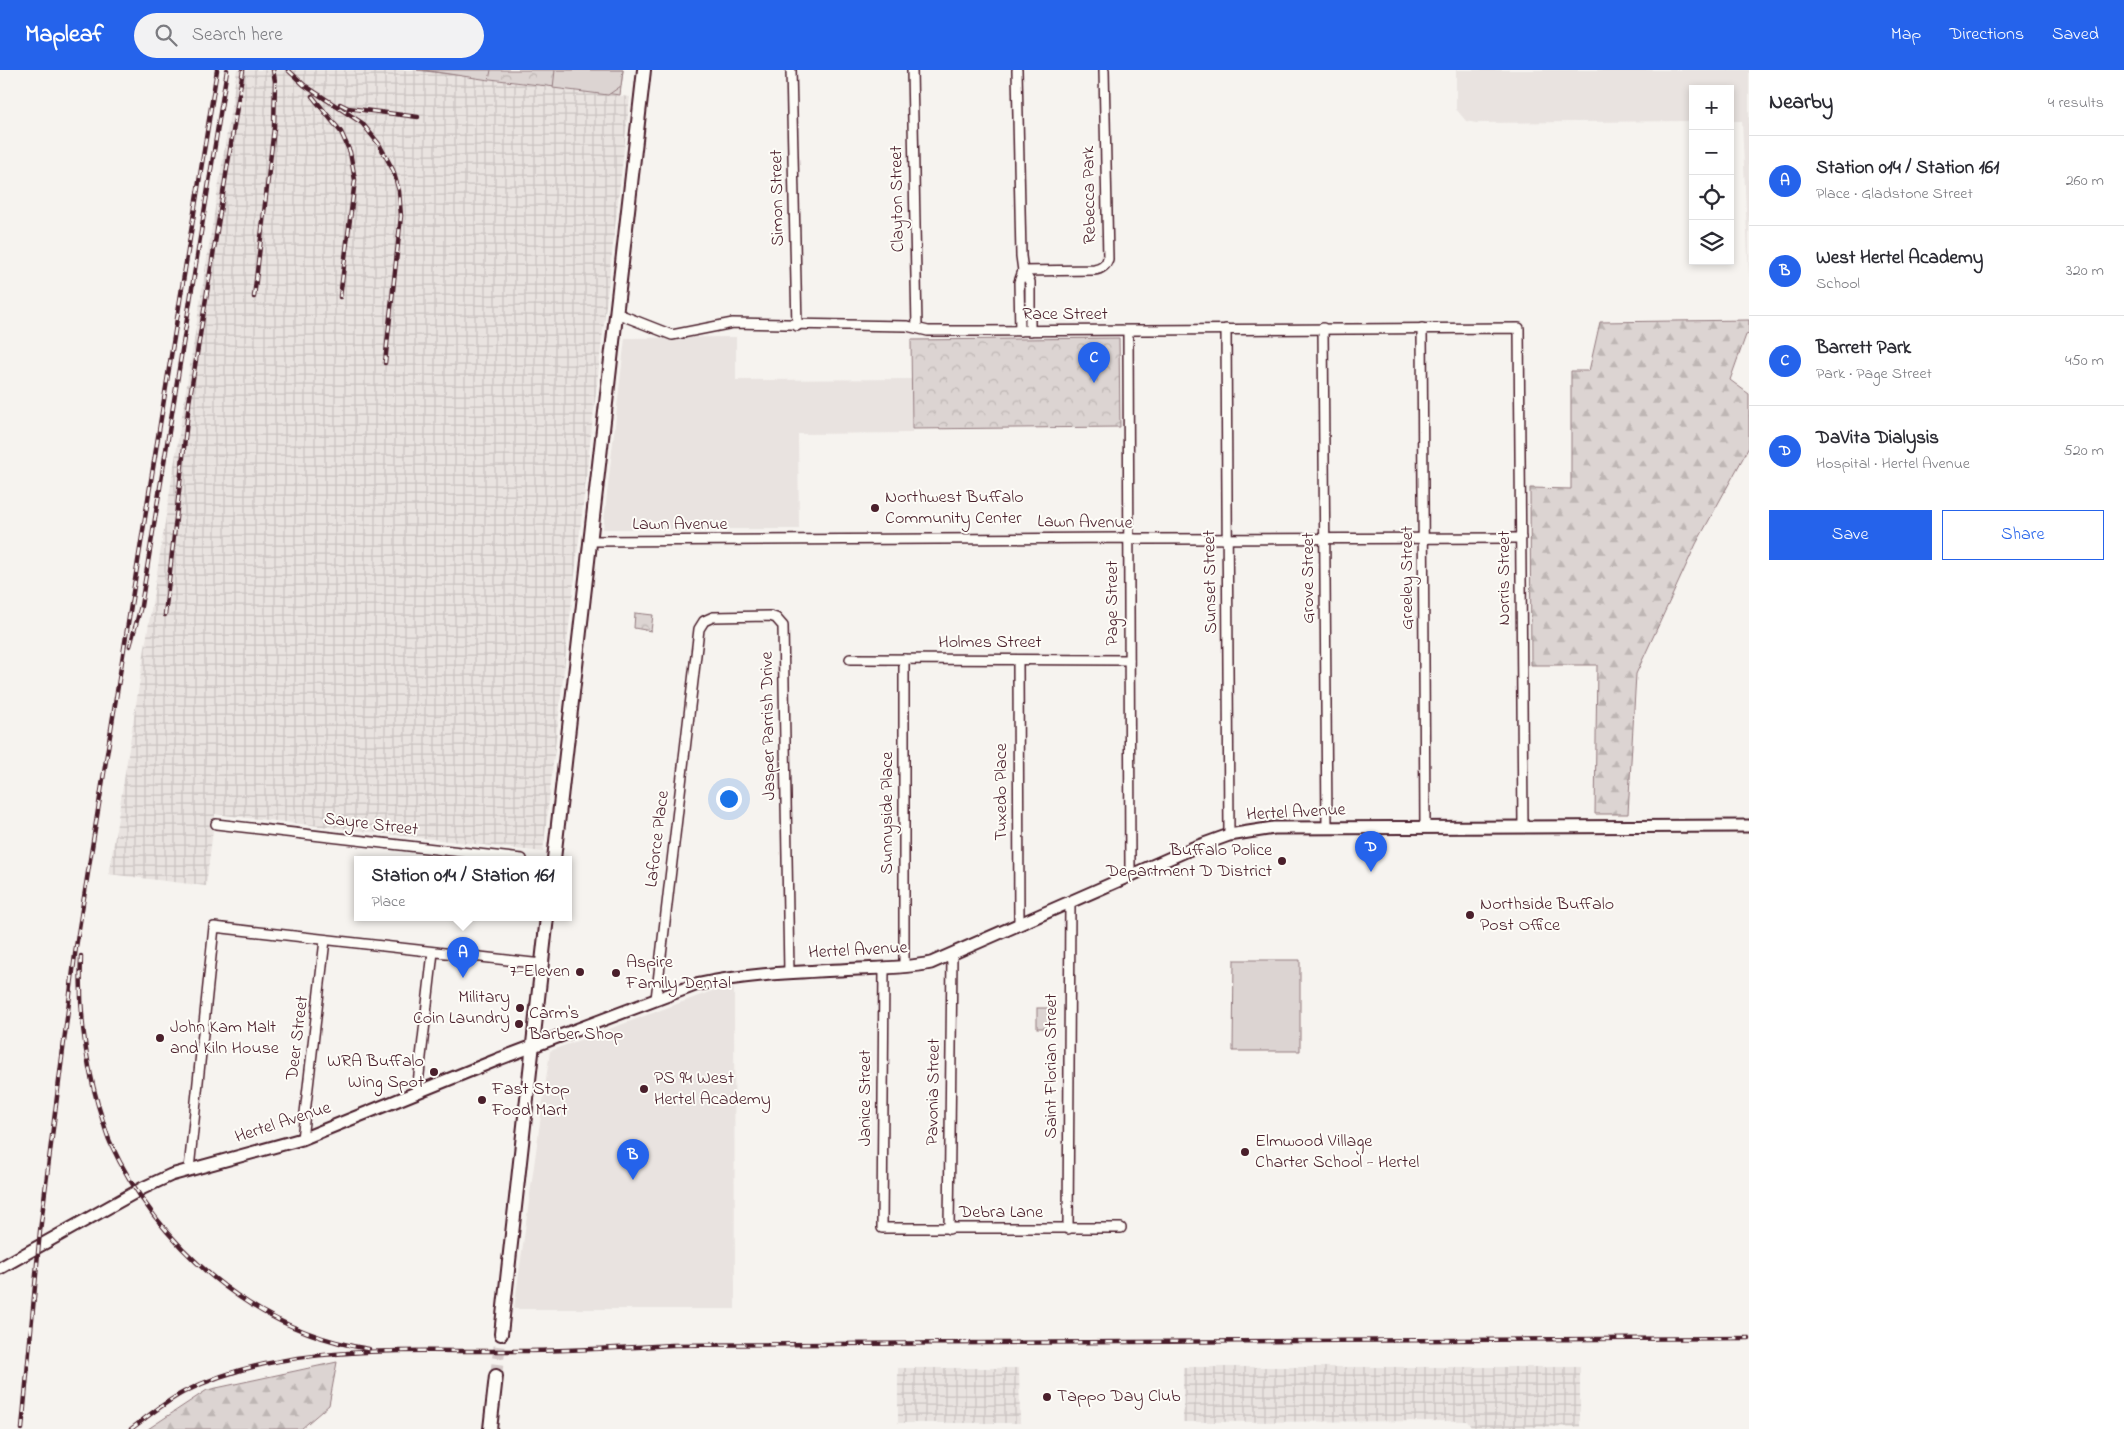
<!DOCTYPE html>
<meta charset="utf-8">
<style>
body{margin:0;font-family:"Indie Flower",sans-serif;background:#f2f2f3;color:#2b2b33}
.controls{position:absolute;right:15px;top:15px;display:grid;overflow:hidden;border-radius:0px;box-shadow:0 2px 8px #0003}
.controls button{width:45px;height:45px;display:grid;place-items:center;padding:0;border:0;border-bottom:1px solid #e1e1e2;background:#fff;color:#2b2b33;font:25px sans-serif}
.you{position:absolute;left:728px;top:728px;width:18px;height:18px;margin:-12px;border:4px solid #fff;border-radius:50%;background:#1a73e8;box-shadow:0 0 0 8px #1a73e833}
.badge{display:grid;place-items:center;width:32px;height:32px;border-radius:50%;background:#2563eb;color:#fff;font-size:16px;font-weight:700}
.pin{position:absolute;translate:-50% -41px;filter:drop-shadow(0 1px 2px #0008)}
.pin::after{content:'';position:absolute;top:26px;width:18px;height:15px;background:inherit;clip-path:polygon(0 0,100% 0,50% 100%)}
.popup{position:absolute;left:354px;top:786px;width:218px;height:65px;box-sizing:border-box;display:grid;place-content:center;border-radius:0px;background:#fff;filter:drop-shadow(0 1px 4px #0005);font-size:16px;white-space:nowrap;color:#7c7c81}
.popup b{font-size:19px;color:#2b2b33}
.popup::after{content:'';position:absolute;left:50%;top:100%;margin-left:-10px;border:10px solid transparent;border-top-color:#fff}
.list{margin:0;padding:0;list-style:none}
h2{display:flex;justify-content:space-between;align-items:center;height:65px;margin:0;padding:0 20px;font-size:21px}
h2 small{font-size:16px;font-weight:400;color:#7c7c81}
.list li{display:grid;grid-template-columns:32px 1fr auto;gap:15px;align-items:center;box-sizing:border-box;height:90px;padding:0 20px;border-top:1px solid #e1e1e2}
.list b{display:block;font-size:19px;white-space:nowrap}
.list p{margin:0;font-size:16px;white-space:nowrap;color:#7c7c81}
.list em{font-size:16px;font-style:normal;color:#7c7c81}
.actions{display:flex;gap:10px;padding:15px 20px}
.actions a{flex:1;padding:11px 0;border:1px solid #2563eb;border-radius:0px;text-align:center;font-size:18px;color:#2563eb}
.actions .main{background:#2563eb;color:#fff}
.icon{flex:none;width:28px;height:28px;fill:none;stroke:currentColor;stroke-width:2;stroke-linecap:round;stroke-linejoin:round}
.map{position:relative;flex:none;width:1749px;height:1359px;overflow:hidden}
header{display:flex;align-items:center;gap:30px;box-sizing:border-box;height:70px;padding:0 25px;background:#2563eb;color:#fff}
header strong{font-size:24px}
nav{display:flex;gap:28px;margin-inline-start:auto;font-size:18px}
.search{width:350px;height:45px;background:#f2f2f3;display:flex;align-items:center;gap:12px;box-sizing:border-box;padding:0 18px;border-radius:28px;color:#7c7c81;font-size:19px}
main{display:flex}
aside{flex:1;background:#fff}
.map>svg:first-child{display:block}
.built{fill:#e9e3e0}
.industrial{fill:url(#industrial-grid)}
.forest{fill:url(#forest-firs);stroke:#937a7e}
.park{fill:url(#park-crowns);stroke:#937a7e}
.pitch{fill:#dcd4d2;stroke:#937a7e}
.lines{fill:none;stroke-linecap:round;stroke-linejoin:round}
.secondary-tunnel{stroke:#d4c9c8;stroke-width:12;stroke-dasharray:12 6;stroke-linecap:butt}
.minor-casing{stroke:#4a1f2b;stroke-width:12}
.tertiary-casing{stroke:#4a1f2b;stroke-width:15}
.secondary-casing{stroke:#4a1f2b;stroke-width:16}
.minor{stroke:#fdfcf7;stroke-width:9}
.tertiary{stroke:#fdfcf7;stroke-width:11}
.secondary{stroke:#fdfcf7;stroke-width:12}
.rail-casing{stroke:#4a1f2b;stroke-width:4.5}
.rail{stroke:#fdfcf7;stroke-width:2.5;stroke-dasharray:8;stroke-linecap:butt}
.poi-dot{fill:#4a1f2b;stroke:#fdfcf7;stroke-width:2}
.labels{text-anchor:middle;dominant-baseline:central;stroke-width:4;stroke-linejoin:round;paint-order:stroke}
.street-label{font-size:18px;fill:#4a1f2b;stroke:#fdfcf7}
.poi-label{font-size:18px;fill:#4a1f2b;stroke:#fdfcf7;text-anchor:start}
</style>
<header>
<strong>Mapleaf</strong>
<div class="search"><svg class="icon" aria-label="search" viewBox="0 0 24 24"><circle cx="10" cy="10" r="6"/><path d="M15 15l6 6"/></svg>Search here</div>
<nav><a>Map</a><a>Directions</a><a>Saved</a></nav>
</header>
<main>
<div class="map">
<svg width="1749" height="1359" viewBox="0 0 1749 1359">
<defs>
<pattern id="industrial-grid" width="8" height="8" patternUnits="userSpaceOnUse" patternTransform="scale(1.25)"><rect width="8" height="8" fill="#e9e3e0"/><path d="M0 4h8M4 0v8" fill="none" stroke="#c9c2c0"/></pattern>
<pattern id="forest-firs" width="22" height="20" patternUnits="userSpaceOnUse" patternTransform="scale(1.25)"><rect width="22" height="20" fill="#dcd4d2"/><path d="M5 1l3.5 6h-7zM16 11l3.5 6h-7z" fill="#beb6b4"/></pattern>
<pattern id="park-crowns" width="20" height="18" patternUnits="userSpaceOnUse" patternTransform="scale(1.25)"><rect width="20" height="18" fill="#dcd4d2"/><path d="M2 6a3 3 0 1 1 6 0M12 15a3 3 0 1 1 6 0" fill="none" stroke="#beb6b4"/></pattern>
</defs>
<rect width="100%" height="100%" fill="#f6f3ef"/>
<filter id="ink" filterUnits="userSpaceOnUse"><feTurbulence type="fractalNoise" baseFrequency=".02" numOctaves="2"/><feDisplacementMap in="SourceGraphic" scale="10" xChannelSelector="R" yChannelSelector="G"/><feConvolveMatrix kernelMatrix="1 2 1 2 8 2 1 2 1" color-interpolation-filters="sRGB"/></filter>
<g filter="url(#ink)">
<g class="built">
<path d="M1456 0H1749V208L1742 51H1730V19H1693V51L1476 53 1466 51 1456 39Z"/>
<path d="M736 267V310L911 309 912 363 798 364 799 459H603L625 268Z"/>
<path d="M734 918 735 1239H514L550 981 712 921Z"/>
</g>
<g class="industrial">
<path d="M237 0H417L630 27 543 782 215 744 206 816 109 804Z"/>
<path d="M1183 1297H1580V1357H1471L1467 1351 1183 1352Z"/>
<path d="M898 1298H1019L1020 1353H898Z"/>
</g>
<g class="forest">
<path d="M1749 250V264L1746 265 1730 310 1749 324V377L1696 474 1636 604 1628 744H1595L1597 595H1531L1530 418 1571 419V301H1589L1600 252Z"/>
<path d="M337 1292 329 1335 301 1359H148L207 1320Z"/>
</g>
<g class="park">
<path d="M417 0H623L620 25Z"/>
<path d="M1119 268 1120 357 912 359 911 270Z"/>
<path d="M635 543 653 545 651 561 634 558Z"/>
</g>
<g class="pitch">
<path d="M423 0H491L489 10Z"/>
<path d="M555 0H623L621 16 608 25 553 18Z"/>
<path d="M1234 890H1300V981H1233Z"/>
<rect x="1037" y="938" width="15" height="20"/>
</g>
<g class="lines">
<path class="secondary-tunnel" d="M496 1306 501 1264"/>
<g class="minor-casing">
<g id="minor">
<path d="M791 0 797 256"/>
<path d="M912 0 917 258"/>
<path d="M1017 0 1021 186 1023 201 1094 200C1102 199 1106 195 1108 189L1104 0"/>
<path d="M1023 201 1030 212V261"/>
<path d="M616 243 672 265 733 253 907 256 928 261H978L1519 258 1523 757"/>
<path d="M1323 258 1327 758"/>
<path d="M1422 258 1425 757"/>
<path d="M1226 259 1229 765"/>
<path d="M1020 261 1019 212 1023 201"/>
<path d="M1128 261 1130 805"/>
<path d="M590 471 1123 468 1136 469 1521 468"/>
<path d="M850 589 1129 590"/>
<path d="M1018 590 1019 855"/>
<path d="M216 754 522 789"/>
<path d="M904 897V589"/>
<path d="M884 898 882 1158H1121"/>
<path d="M656 929 699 559 704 551 713 547 770 546 776 548 783 556 789 903"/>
<path d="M417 1022 433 882"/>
<path d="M302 1069 325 870"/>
<path d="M189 1099 214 857 542 894"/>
<path d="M949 1159 952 886"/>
<path d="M1068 1159 1070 832"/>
</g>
</g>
<g class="tertiary-casing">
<path id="tertiary" d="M0 1198 143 1118 171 1105 302 1069 499 989 695 915C749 903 803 902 858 899 882 898 907 898 931 893L1193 778 1229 765 1274 758 1749 756"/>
</g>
<g class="secondary-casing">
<g id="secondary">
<path d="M554 789 644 0"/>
<path d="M501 1264 547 847"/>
<path d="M490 1359 496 1306"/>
</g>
</g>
<use href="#minor" class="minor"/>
<use href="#tertiary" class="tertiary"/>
<use href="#secondary" class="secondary"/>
<g class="rail-casing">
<g id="rail">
<path d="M288 0 304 15 362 53 379 74 393 100 399 121 401 146 385 293"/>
<path d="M312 26 341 62 350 82 355 110 340 227"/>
<path d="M340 34 348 38 418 47"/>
<path d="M254 227 274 58 275 11 273 0"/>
<path d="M165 545 189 333 243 0"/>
<path d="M130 576 141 536 227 0"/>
<path d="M81 886C79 939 84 984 98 1035 102 1047 105 1060 110 1072 158 1176 253 1261 369 1279"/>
<path d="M22 1359 40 1161 76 877 217 0"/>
<path d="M131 1359C148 1346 165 1332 184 1322 282 1272 405 1282 512 1281 565 1281 619 1278 672 1275L1749 1268"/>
</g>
</g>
<use href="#rail" class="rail"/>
</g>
</g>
<g class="poi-dot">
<circle cx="875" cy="438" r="5"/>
<circle cx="1282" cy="791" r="5"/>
<circle cx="1470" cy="845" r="5"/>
<circle cx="580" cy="902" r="5"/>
<circle cx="616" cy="903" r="5"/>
<circle cx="520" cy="938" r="5"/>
<circle cx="519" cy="954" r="5"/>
<circle cx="160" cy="968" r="5"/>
<circle cx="434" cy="1002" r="5"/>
<circle cx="644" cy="1019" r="5"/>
<circle cx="482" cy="1030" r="5"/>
<circle cx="1245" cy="1082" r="5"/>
<circle cx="1047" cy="1327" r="5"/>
</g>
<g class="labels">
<g class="street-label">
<text transform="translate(1090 125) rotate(-91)">Rebecca Park</text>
<text transform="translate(778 128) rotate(-91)">Simon Street</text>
<text transform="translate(898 129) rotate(-91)">Clayton Street</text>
<text x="1065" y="245">Race Street</text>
<text transform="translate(1085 453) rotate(1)">Lawn Avenue</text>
<text x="680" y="455">Lawn Avenue</text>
<text transform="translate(1309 508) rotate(-90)">Grove Street</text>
<text transform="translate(1408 508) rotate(-90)">Greeley Street</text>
<text transform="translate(1505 508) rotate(-90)">Norris Street</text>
<text transform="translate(1211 512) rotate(-91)">Sunset Street</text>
<text transform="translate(1113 533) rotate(-90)">Page Street</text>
<text x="990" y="573">Holmes Street</text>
<text transform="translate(769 656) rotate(-91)">Jasper Parrish Drive</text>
<text transform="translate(1002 722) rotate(-90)">Tuxedo Place</text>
<text transform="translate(888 743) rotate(-90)">Sunnyside Place</text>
<text transform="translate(1296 743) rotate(-3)">Hertel Avenue</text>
<text transform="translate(371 755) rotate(7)">Sayre Street</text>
<text transform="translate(658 769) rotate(-83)">Laforce Place</text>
<text transform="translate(858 881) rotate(-3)">Hertel Avenue</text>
<text transform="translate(298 968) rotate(-83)">Deer Street</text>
<text transform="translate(1052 996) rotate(-90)">Saint Florian Street</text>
<text transform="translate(934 1022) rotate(-89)">Pavonia Street</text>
<text transform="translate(866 1028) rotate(-90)">Janice Street</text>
<text transform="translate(283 1053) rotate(-18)">Hertel Avenue</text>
<text x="1001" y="1143">Debra Lane</text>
</g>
<g class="poi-label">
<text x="885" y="428">Northwest Buffalo<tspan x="885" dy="21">Community Center</tspan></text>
<text x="1272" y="781" text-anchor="end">Buffalo Police<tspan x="1272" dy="21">Department D District</tspan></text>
<text x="1480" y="835">Northside Buffalo<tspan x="1480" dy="21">Post Office</tspan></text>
<text x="626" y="893">Aspire<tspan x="626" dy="21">Family Dental</tspan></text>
<text x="570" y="902" text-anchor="end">7-Eleven</text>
<text x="510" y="928" text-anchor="end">Military<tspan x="510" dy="21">Coin Laundry</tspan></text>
<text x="529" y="944">Carm's<tspan x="529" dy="21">Barber Shop</tspan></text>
<text x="170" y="958">John Kam Malt<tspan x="170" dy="21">and Kiln House</tspan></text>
<text x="424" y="992" text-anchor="end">WRA Buffalo<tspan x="424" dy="21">Wing Spot</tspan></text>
<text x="654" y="1009">PS 94 West<tspan x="654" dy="21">Hertel Academy</tspan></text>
<text x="492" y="1020">Fast Stop<tspan x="492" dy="21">Food Mart</tspan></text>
<text x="1255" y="1072">Elmwood Village<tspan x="1255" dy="21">Charter School - Hertel</tspan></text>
<text x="1057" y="1327">Tappo Day Club</text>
</g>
</g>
</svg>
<div class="controls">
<button>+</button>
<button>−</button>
<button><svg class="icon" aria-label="locate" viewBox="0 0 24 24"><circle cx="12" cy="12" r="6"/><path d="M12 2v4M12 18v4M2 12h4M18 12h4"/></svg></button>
<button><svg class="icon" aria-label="layers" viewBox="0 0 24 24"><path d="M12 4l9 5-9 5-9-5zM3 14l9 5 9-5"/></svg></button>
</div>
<div class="you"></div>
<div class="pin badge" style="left:463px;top:908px">A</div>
<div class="popup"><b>Station 014 / Station 161</b>Place</div>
<div class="pin badge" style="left:633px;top:1110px">B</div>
<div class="pin badge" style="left:1094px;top:313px">C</div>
<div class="pin badge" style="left:1371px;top:802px">D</div>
</div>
<aside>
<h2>Nearby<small>4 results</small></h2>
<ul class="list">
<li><span class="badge">A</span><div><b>Station 014 / Station 161</b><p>Place · Gladstone Street</p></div><em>260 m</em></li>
<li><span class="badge">B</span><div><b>West Hertel Academy</b><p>School</p></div><em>320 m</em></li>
<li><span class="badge">C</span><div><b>Barrett Park</b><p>Park · Page Street</p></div><em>450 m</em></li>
<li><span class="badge">D</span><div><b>DaVita Dialysis</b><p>Hospital · Hertel Avenue</p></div><em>520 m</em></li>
</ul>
<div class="actions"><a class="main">Save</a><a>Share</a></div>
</aside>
</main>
